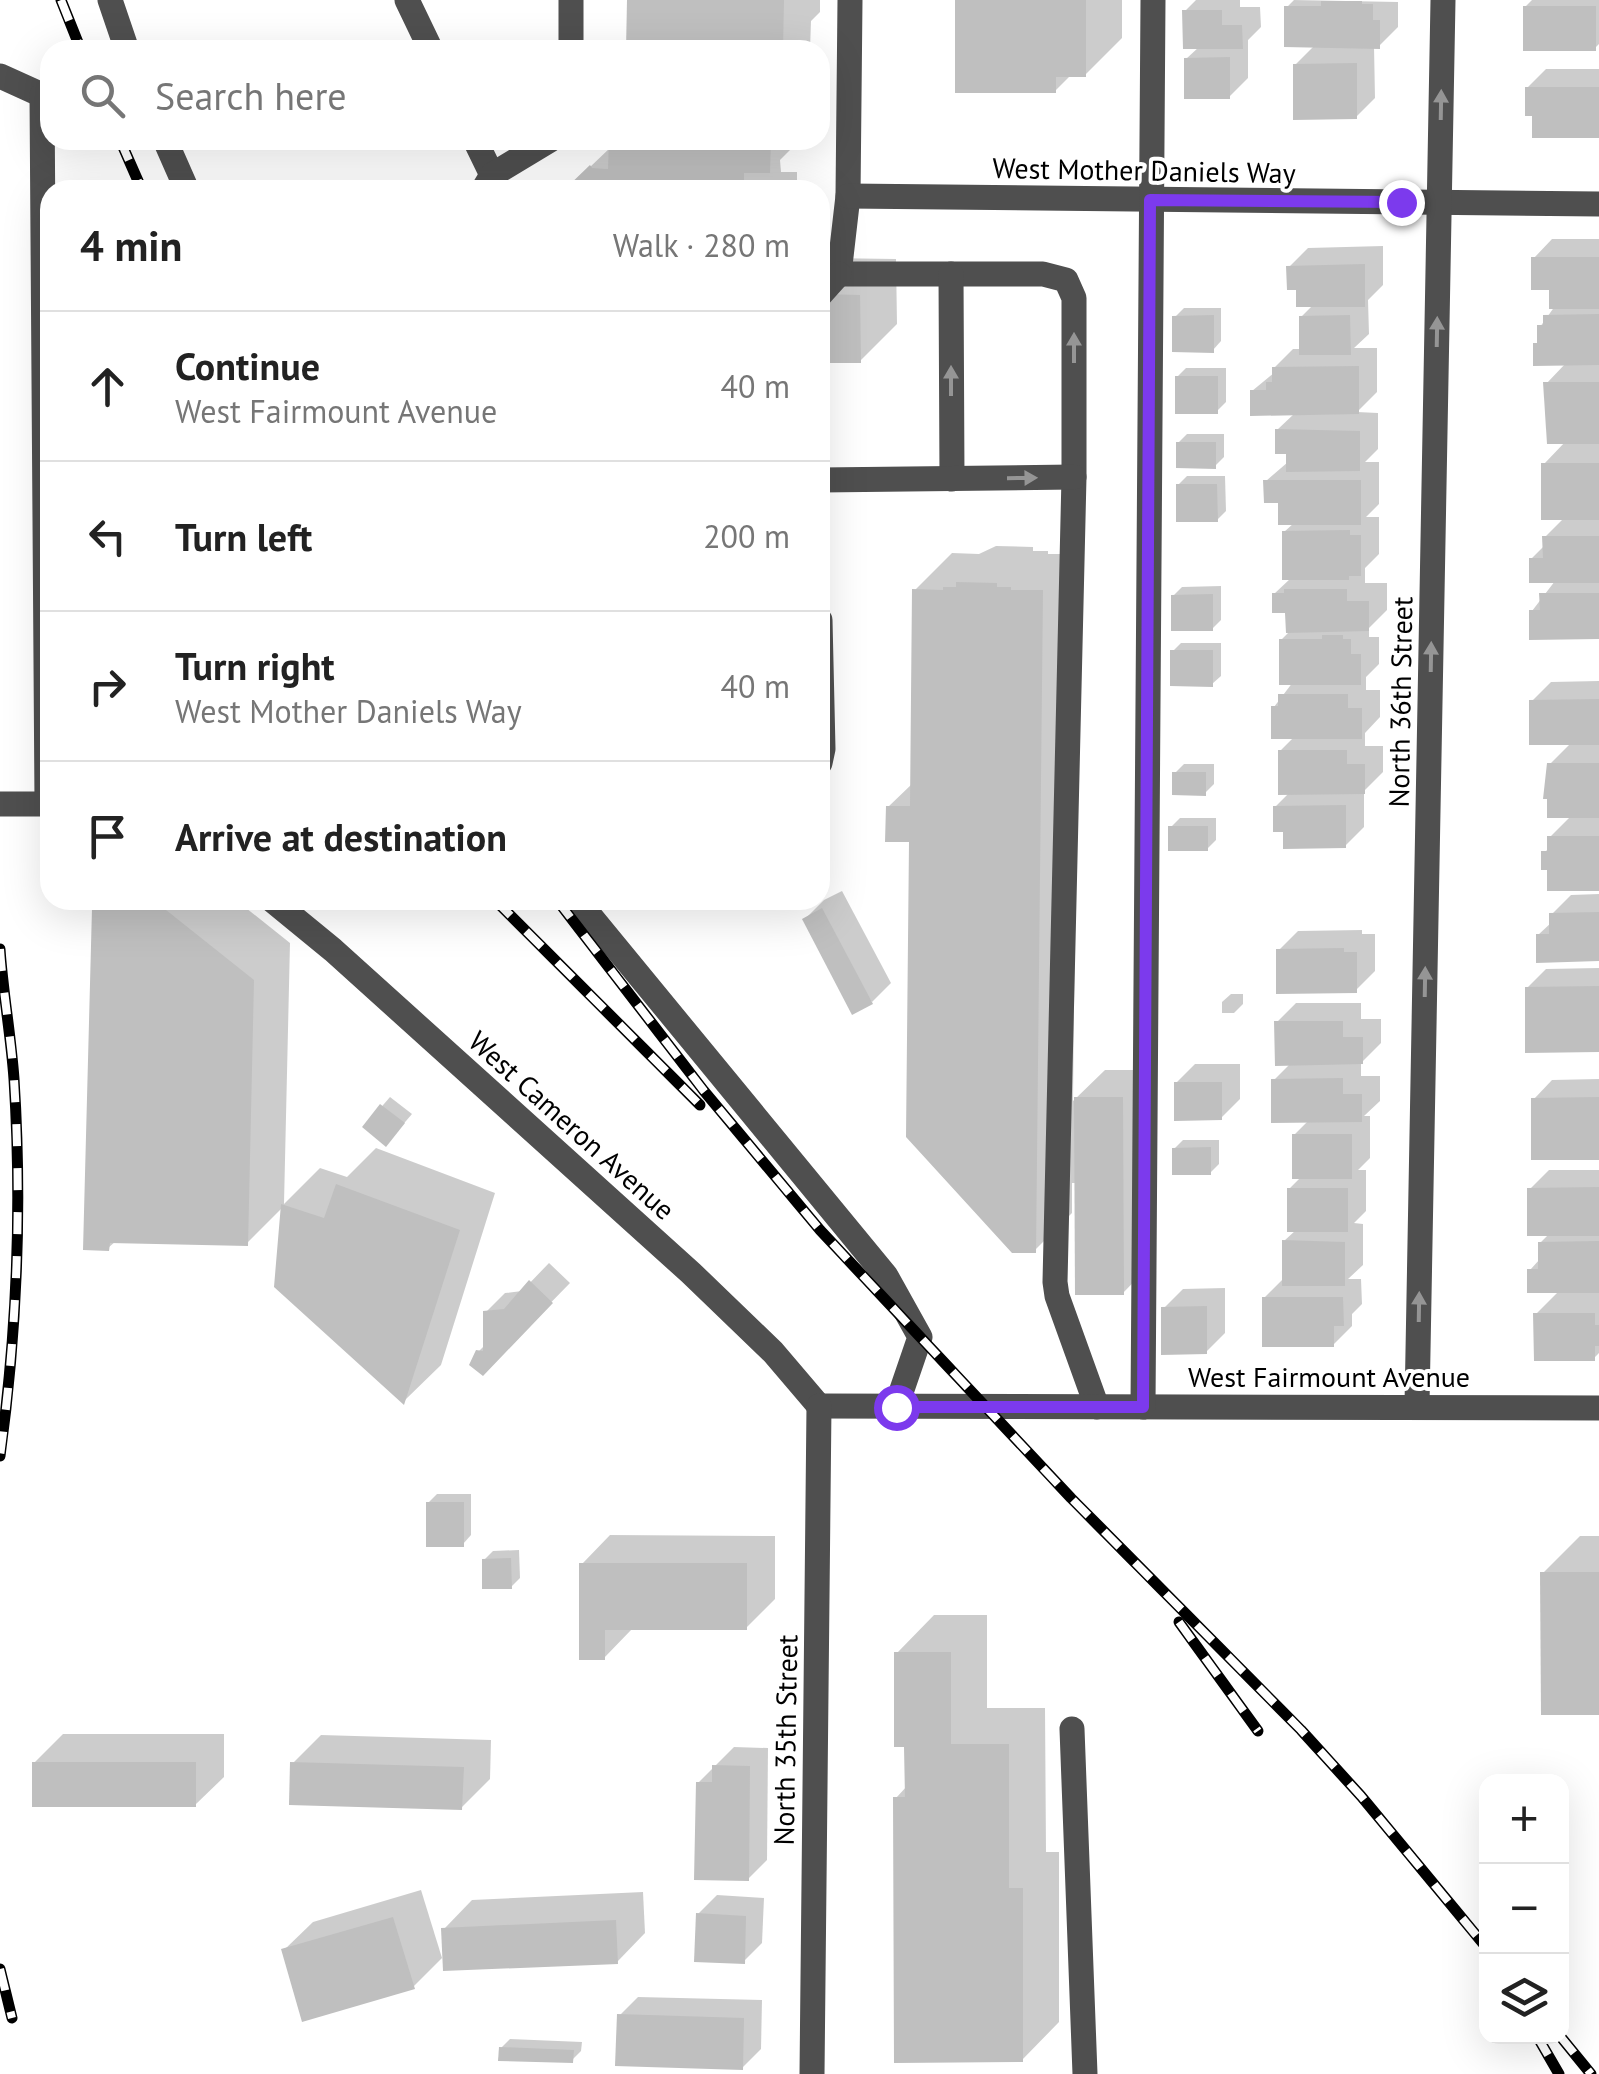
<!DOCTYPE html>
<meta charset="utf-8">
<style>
body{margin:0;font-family:"PT Sans",sans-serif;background:#f2f2f2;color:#222}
.controls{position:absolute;right:30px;bottom:30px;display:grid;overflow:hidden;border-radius:20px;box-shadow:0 10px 40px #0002}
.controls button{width:90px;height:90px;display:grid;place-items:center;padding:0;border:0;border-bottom:2px solid #e0e0e0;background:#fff;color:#222;font:50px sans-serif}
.stop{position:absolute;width:30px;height:30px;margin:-22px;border:8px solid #7c3aed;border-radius:50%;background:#fff}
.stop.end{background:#7c3aed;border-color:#fff;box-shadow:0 2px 10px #0008}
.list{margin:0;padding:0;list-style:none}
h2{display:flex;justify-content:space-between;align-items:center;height:130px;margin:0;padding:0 40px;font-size:42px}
h2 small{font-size:32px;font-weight:400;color:#767676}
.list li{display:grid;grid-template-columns:65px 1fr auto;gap:30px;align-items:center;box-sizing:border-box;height:150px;padding:0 40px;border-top:2px solid #e0e0e0}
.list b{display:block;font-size:38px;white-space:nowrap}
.list p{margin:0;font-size:32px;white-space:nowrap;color:#767676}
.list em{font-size:32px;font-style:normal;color:#767676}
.icon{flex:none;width:55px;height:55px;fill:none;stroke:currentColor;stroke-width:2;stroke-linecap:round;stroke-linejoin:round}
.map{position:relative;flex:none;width:1599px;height:2074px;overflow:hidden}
.search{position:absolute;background:#fff;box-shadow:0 10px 40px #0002;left:40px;top:40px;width:790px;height:110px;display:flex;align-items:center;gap:25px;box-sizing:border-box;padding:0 35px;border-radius:30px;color:#767676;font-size:38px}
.panel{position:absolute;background:#fff;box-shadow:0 10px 40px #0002;left:40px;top:180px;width:790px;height:730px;border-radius:30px}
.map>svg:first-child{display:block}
.shadow{fill:#0003}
.building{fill:#bfbfbf}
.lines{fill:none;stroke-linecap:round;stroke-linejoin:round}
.minor{stroke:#4f4f4f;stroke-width:25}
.rail-casing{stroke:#000;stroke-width:11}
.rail{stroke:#fff;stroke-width:8;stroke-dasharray:22;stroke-linecap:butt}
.oneway{fill:#959595}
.route{stroke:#7c3aed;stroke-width:12}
.labels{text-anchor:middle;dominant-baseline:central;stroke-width:8;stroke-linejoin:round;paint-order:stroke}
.street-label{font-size:28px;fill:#000;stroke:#fff}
</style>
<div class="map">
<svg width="1599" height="2074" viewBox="0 0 1599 2074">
<rect width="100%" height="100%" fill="#fff"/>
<g class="shadow">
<path d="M629 0H820V12L811 21 810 50H628Z"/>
<path d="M958 0H1122V38L1085 75H1071L1055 91Z"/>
<path d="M1196 0H1240V7H1260L1261 27 1248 40V78L1229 97 1186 59 1199 47 1185 11Z"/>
<path d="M1294 0 1398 2V27L1379 46H1374L1375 98 1356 117 1295 65 1315 45 1287 7Z"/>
<path d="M1532 0H1599V44L1595 48 1525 7Z"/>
<path d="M1546 69H1599V135L1534 113 1527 88Z"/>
<path d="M612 140H800L780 160 781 172H797V190H566L612 146Z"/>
<path d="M820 225H827V258L896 259 897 324 860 361 820 360Z"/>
<path d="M1552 239H1599V637L1532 611 1555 581 1531 559 1545 545V537L1564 518 1544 464 1566 441 1546 384 1566 363 1540 327 1555 306 1551 288 1534 258Z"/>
<path d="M1383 246V285L1368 300 1369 334 1354 348H1377V392L1357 412 1378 413V449L1365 462H1379V504L1366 517H1379V554L1365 568V583H1387V610L1369 628V637H1379V664L1366 677V690H1380V717L1365 733V746H1383V772L1364 791V827L1345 846 1285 829 1275 807 1290 792 1280 751 1295 736 1274 707 1293 682 1281 640 1288 633V610L1274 594 1291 578 1284 532 1294 523 1266 481 1288 462V452L1277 430 1295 413 1252 391 1275 372 1274 368 1293 349H1301V317L1314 304 1299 288 1289 267 1308 248Z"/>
<path d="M1184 308H1221V341L1213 350 1175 317Z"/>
<path d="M1186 368H1226V402L1217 411 1177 377Z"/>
<path d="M1187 434H1224V457L1215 466 1178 443Z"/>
<path d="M1187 476H1225L1226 511 1217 520 1178 485Z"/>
<path d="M996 546 1033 547V551H1048V554H1079L1073 1101 1105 1070H1150L1151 1264 1123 1293 1077 1183H1072V1213L1035 1250 912 840 888 807 913 783 915 590 952 553 979 554Z"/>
<path d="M1221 586V620L1212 629 1173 596 1182 587Z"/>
<path d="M1181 643H1221V676L1212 684 1172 652Z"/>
<path d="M1599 681V888L1549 868 1544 853 1550 847V837L1571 816 1550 764 1571 743 1532 701 1551 682Z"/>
<path d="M1184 764H1214V784L1205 793 1175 773Z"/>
<path d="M1180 818H1216V840L1207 849 1171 827Z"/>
<path d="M842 891 891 983 872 1002 805 919 824 900Z"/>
<path d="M1599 894V958L1538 935 1552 922V914L1571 895Z"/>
<path d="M104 900H236L290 943 284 1204 320 1168 347 1177 376 1148 495 1193 441 1365 404 1401 283 1207 247 1243 116 1241 108 1248 95 909Z"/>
<path d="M1362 930V934H1375V971L1356 990 1279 950 1298 931Z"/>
<path d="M1599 968V1050L1527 988 1546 969Z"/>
<path d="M1231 994H1243V1004L1234 1013H1222V1002Z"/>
<path d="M1296 1003H1361V1019H1381V1043L1361 1063V1076H1380V1101L1364 1116H1370V1158L1358 1170H1366V1211L1354 1223 1363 1224V1265L1348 1279H1361L1362 1304 1352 1314V1326L1333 1345 1264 1298 1284 1278V1241L1296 1230 1289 1189 1301 1177 1294 1135 1309 1120 1274 1080 1291 1063 1277 1022Z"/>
<path d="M1195 1064H1240V1099L1221 1118 1176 1083Z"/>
<path d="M1599 1079V1157L1534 1099 1552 1080Z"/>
<path d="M390 1097 412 1114 394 1135 365 1126Z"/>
<path d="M1183 1140H1219V1164L1210 1173 1174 1149Z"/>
<path d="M1549 1170H1599V1353L1594 1358 1536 1314 1559 1291 1530 1270 1540 1259V1243L1549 1234 1530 1189Z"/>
<path d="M549 1263 570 1283 483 1372 478 1352 485 1345 486 1312 505 1293 522 1291Z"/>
<path d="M1225 1288V1333L1206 1352 1164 1308 1183 1289Z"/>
<path d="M437 1494H471V1535L463 1544 428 1503Z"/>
<path d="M610 1535 775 1536V1599L746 1628 632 1629 604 1658 582 1564Z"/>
<path d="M1580 1536H1599V1713L1543 1573Z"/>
<path d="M519 1550 520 1578 511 1587 484 1560 493 1551Z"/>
<path d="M934 1615H987V1708H1045L1046 1852H1059V2022L1022 2060 896 1798 907 1786V1745L897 1653Z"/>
<path d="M63 1734H224V1777L195 1805 34 1763Z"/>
<path d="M321 1735 491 1740 490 1779 461 1808 293 1763Z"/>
<path d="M734 1747 768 1748 767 1860 748 1879 698 1783Z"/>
<path d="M421 1890 442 1958 414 1986 284 1950 313 1922Z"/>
<path d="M643 1892 645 1933 617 1962 444 1929 472 1900Z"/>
<path d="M717 1895 764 1898 762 1943 744 1961 698 1914Z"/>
<path d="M638 1997 762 2000 761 2049 742 2068 619 2016Z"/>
<path d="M510 2039 582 2042 581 2051 572 2060 501 2048Z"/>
</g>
<g class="building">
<path d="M627 0H784L783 50H626Z"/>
<path d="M955 0H1086V77H1056V93H955Z"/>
<path d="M1321 1H1362V4H1373V20H1380V49L1284 47V6H1321Z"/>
<rect x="1523" y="6" width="73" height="45"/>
<path d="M1182 10H1222V25H1242L1243 49H1183Z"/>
<path d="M1230 57V99H1184V58Z"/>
<path d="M1357 63V119L1293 120V64Z"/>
<path d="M1525 87H1599V138H1532V116H1525Z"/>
<path d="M609 140H771L770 173H744V190H564L590 165 592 168 608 169Z"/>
<path d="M1531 257H1599V309H1549V290H1531Z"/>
<path d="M1365 264V307H1296V290H1287L1286 266Z"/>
<path d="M820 294 860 295 861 363H820Z"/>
<path d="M1599 314V365L1533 366V343H1537V325H1543V315Z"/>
<path d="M1214 315V353L1172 352V316Z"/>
<path d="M1350 315 1351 355H1299V316Z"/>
<path d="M1359 366V414L1250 416V390H1266V382H1272V367Z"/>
<rect x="1175" y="376" width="43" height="38"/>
<path d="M1543 382H1599V444H1547Z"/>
<path d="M1275 429 1360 431V471L1286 472V454H1275Z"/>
<path d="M1176 442H1216V469L1176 468Z"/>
<rect x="1541" y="463" width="58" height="57"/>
<path d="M1263 480H1361V525H1278V503H1264Z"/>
<path d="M1176 484H1217L1218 522H1176Z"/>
<path d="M1350 530V535H1361V576H1349V580H1282V531Z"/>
<path d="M1542 536H1599V583H1529V558H1543Z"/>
<path d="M956 582 997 583V587H1011V590H1043L1036 1253H1012L906 1137 909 842H885L886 806H910L912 589 943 590V587H956Z"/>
<path d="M1284 589H1347V601H1369V631L1286 633 1285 613H1272V593H1284Z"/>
<path d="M1539 593H1599V639L1529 640V610H1540Z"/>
<path d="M1213 594V631H1171V595Z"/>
<path d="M1322 635H1343V639H1351V654H1361V685H1279V639H1322Z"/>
<path d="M1170 650H1213V687L1170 686Z"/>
<path d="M1278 694H1348V708H1362V739H1271V706H1278Z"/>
<path d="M1599 699V745H1529V700Z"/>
<path d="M1278 750H1347V764H1365V794L1278 795Z"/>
<path d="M1547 763H1599V818H1547V799H1543Z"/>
<path d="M1172 772H1206V796L1172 795Z"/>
<path d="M1346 805V848L1283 849V832H1273V806Z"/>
<rect x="1168" y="826" width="40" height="25"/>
<path d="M1547 836H1599V891H1547V870H1541V851H1547Z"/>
<path d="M92 908 166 910 254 980 248 1246 110 1243 109 1251 83 1250Z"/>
<path d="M822 908 873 1004 852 1015 802 919Z"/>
<path d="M1599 912V961L1536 963V934H1549V913Z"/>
<path d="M1344 948V952H1357V993L1276 994V949Z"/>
<path d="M1599 986V1052L1525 1053V987Z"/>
<path d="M1274 1021H1343V1037H1363V1064L1275 1066Z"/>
<path d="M1343 1078V1094H1362V1122L1271 1123V1079Z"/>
<path d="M1174 1082H1222V1120L1174 1121Z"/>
<path d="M1074 1097H1123L1124 1295H1075Z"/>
<path d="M1599 1097V1160H1531V1098Z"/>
<path d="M380 1104 405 1123 386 1147 362 1127Z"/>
<rect x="1292" y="1134" width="60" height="45"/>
<path d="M1211 1147V1175H1172V1148Z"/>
<path d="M336 1184 460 1230 404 1405 274 1287 281 1204 324 1218Z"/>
<path d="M1599 1187V1236H1527V1188Z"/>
<rect x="1287" y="1188" width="61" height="44"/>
<path d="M1282 1240 1345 1242V1286H1282Z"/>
<path d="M1599 1241V1293H1527V1269H1538V1242Z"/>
<path d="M529 1280 553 1303 483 1376 469 1365 476 1350 483 1351V1311L504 1309Z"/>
<path d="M1262 1297H1343L1344 1326H1334V1347H1262Z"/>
<path d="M1207 1306V1354L1161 1355V1307Z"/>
<path d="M1533 1313H1595V1325H1599V1346H1595V1361H1534Z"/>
<rect x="426" y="1502" width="38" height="45"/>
<path d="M511 1558 512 1589H482V1559Z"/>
<path d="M579 1563H747V1630H605V1660H579Z"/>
<path d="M1540 1572H1599V1715H1541Z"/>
<path d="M894 1652H951V1744H1009V1888H1023V2062L894 2063 893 1797H905L904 1747H894Z"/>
<rect x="32" y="1762" width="164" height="45"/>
<path d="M290 1762 464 1767 462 1810 289 1805Z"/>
<path d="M712 1765 750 1766 749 1881 694 1880 696 1782H712Z"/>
<path d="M696 1913 746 1916 745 1964 694 1962Z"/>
<path d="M393 1917 415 1989 302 2022 281 1949Z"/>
<path d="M616 1920 618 1964 443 1971 441 1928Z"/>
<path d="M617 2014 744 2018 743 2070 615 2066Z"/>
<path d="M499 2047 574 2050 573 2063 498 2061Z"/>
</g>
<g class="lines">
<g class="minor">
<path d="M110 0 127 50"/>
<path d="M407 0 431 50"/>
<path d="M850 0 848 196 839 274H1043L1066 280 1074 298V477L1055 1282 1057 1296 1097 1407"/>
<path d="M571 50V0"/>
<path d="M0 76 42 95 50 91"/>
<path d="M42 95 47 804"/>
<path d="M165 140 187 190"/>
<path d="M475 140 492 175"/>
<path d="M483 190 492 175 550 140"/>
<path d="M848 196 1599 204"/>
<path d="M951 274 952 479"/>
<path d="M821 294 839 274"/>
<path d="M820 480 1074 477"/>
<path d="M820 620 823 749 820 763"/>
<path d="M0 804H50"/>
<path d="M272 900 333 950 691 1273 773 1352 819 1406"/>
<path d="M577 900 886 1276 920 1337 896 1407"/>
<path d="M1417 1405 1443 0"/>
<path d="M819 1406 1599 1408"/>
<path d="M1143 1407 1153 0"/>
<path d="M1072 1729 1085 2074"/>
<path d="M812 2074 819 1406"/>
</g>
<g class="rail-casing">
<g id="rail">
<path d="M61 0 81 50"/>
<path d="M120 140 142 190"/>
<path d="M495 900 700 1105"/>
<path d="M557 900 704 1091 820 1230 1071 1498 1301 1730 1361 1796 1486 1947"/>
<path d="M0 949C3 993 11 1036 14 1079 22 1204 17 1332 0 1456"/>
<path d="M1179 1622 1258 1731"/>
<path d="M0 1969 12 2018"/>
<path d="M1537 2036 1559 2074"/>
<path d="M1560 2036 1591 2074"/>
</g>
</g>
<use href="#rail" class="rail"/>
</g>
<defs><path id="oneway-solid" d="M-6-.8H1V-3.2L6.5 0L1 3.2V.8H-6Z" transform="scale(2.5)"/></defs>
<g class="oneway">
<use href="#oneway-solid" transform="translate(1441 105) rotate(-89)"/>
<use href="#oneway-solid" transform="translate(1437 332) rotate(-89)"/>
<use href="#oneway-solid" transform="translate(1074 348) rotate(-90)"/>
<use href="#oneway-solid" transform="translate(951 381) rotate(-90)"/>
<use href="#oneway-solid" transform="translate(1022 478) rotate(-1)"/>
<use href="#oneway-solid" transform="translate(1431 657) rotate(-89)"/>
<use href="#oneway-solid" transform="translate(1425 982) rotate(-89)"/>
<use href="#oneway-solid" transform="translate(1419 1307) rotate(-89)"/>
</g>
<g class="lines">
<path class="route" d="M896 1407H1143L1150 200 1401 202"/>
</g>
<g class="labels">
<g class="street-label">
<text transform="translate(1144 170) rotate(1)">West Mother Daniels Way</text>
<text transform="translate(1400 702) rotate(-89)">North 36th Street</text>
<text transform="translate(572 1125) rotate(42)">West Cameron Avenue</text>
<text x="1329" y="1376">West Fairmount Avenue</text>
<text transform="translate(785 1740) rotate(-89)">North 35th Street</text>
</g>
</g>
</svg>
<div class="controls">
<button>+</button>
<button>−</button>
<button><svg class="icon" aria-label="layers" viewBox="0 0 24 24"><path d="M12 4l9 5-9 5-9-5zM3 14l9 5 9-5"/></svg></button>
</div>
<div class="stop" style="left:896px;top:1407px"></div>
<div class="stop end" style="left:1401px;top:202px"></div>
<div class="search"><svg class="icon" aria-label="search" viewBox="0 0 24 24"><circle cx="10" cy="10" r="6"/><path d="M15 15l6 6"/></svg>Search here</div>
<section class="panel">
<h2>4 min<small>Walk · 280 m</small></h2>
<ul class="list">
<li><svg class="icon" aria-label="ahead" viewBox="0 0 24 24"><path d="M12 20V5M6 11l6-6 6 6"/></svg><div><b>Continue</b><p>West Fairmount Avenue</p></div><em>40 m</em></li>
<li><svg class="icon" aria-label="left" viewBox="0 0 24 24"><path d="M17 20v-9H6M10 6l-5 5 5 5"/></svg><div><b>Turn left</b></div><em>200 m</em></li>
<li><svg class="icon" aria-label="right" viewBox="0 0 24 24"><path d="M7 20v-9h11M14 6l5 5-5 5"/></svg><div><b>Turn right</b><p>West Mother Daniels Way</p></div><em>40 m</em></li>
<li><svg class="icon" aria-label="arrive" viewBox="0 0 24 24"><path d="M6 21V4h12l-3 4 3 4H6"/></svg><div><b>Arrive at destination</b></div></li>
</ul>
</section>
</div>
